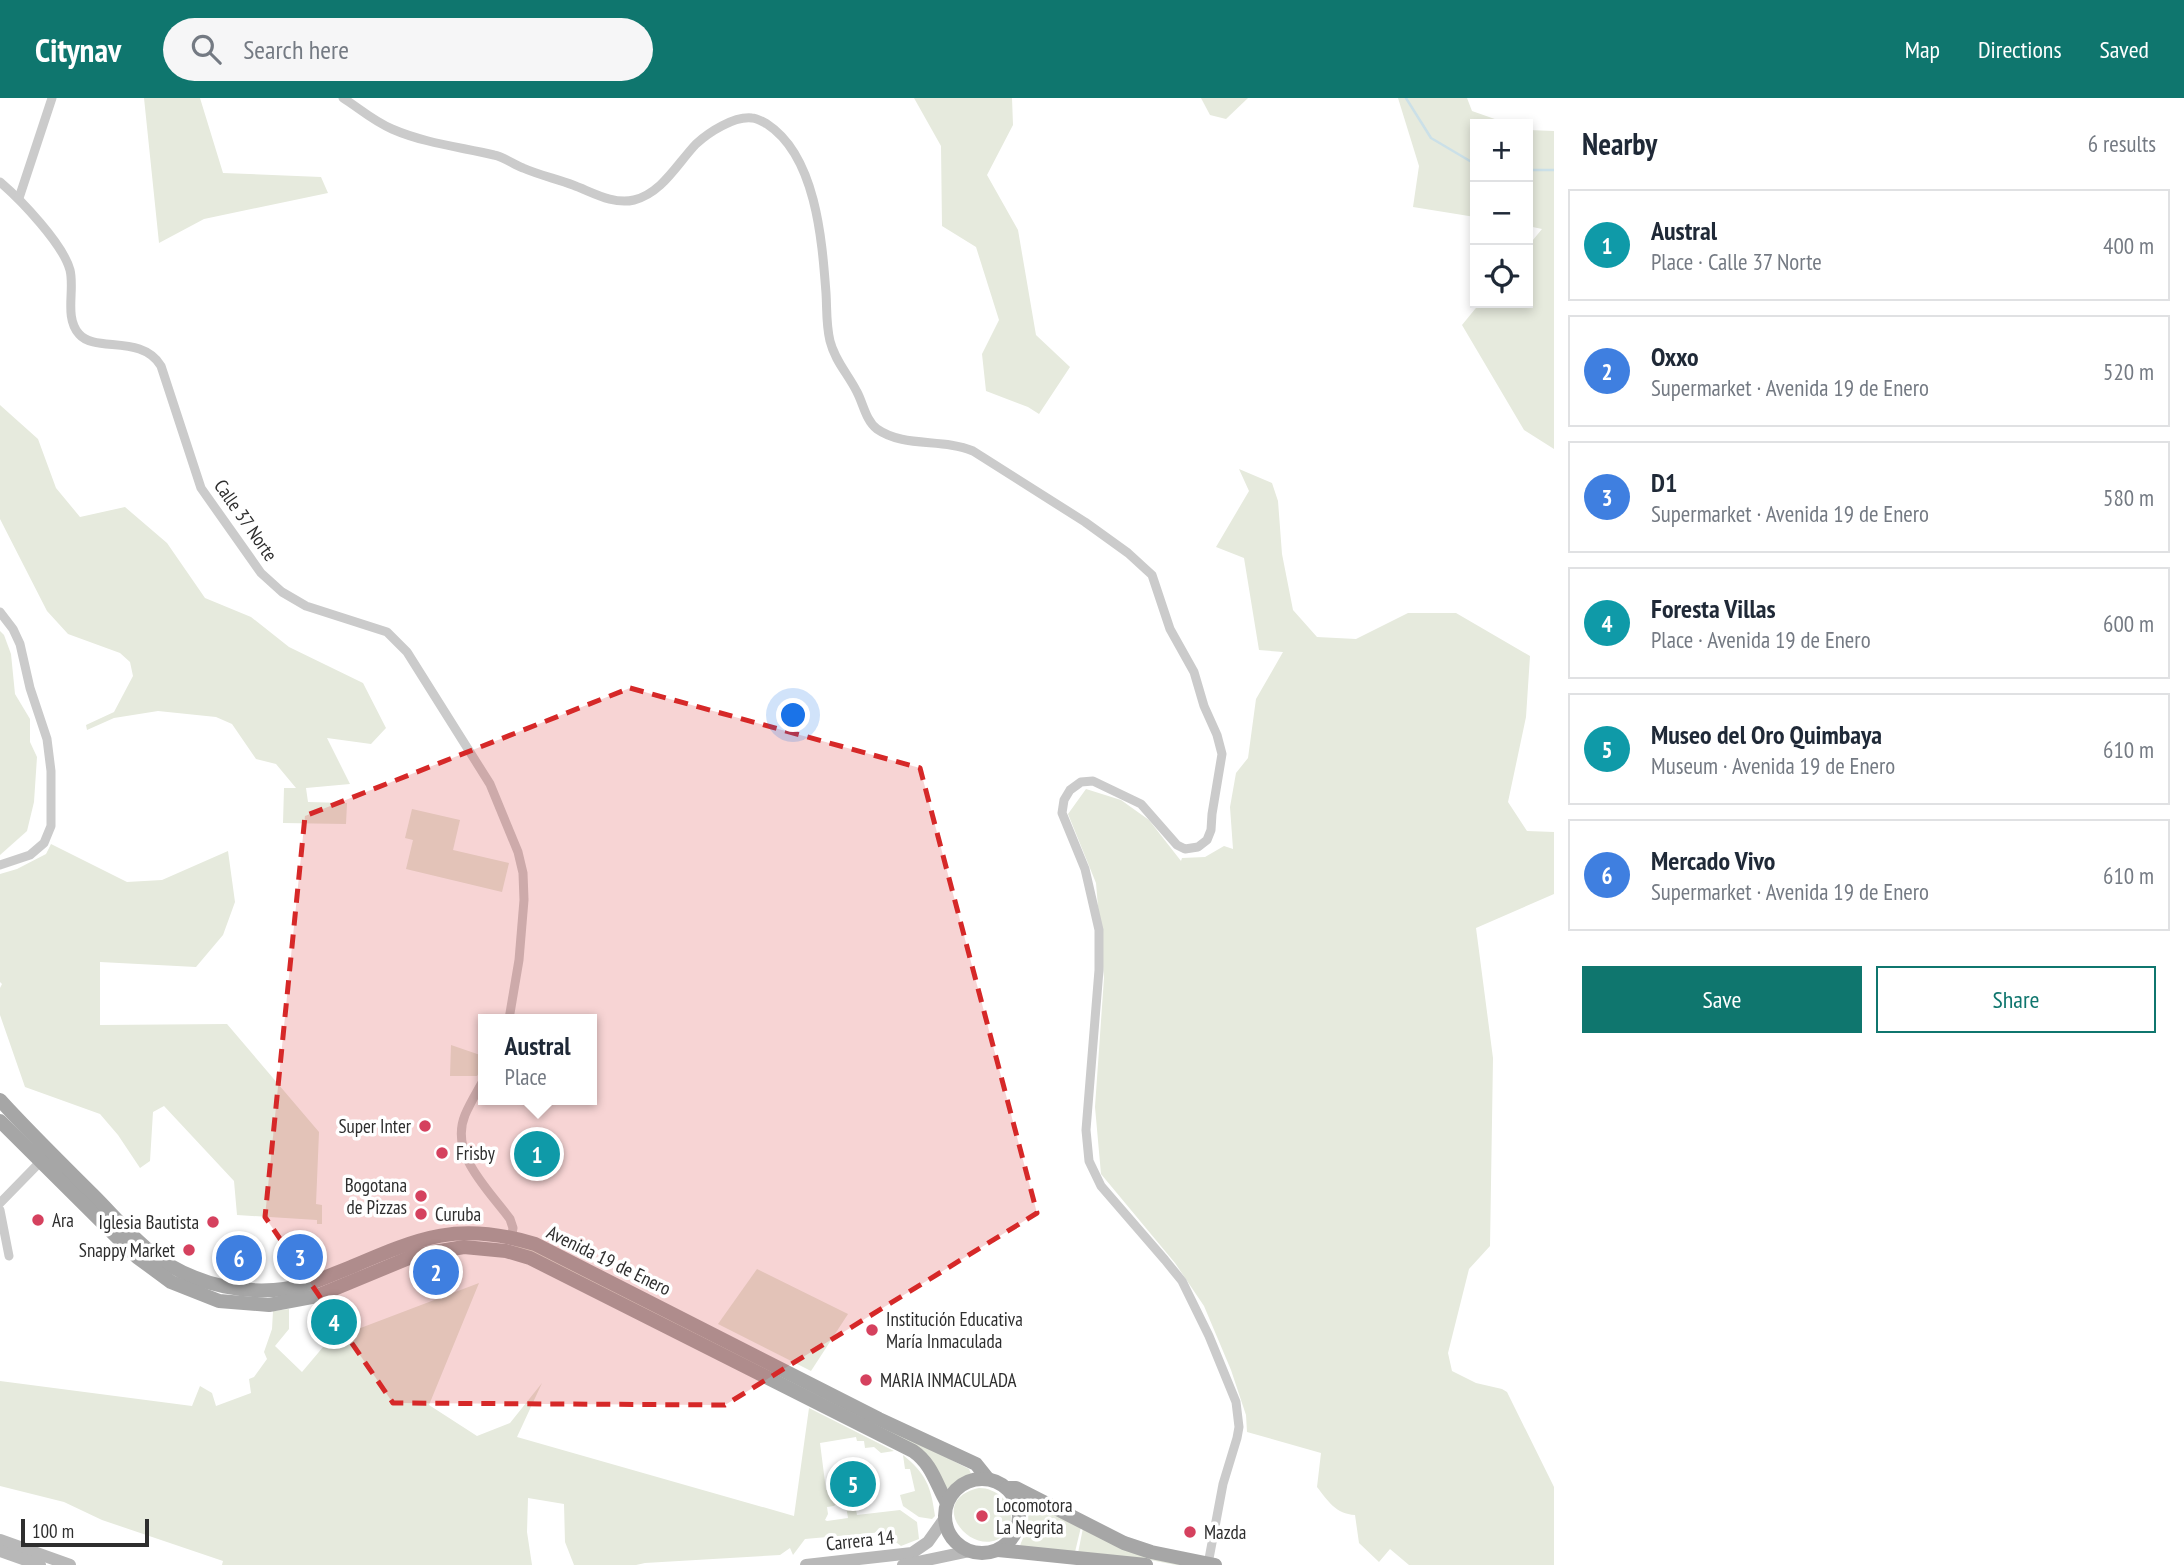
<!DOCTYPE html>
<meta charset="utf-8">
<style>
body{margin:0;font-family:"PT Sans Narrow",sans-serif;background:#f6f6f7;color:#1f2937}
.controls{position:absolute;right:21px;top:21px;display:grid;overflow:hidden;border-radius:0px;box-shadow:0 4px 10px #0003}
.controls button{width:63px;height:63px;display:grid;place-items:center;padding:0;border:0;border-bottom:2px solid #e0e1e3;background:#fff;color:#1f2937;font:35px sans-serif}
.scale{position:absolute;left:21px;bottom:18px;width:128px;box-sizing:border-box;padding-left:7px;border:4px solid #2e2e2e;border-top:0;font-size:19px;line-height:24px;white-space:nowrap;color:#2e2e2e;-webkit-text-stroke:5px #fff;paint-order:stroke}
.you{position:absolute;left:794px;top:618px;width:24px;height:24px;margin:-18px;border:5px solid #fff;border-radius:50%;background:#1a73e8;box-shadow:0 0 0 10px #1a73e833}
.badge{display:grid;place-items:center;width:46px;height:46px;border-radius:50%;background:#0f766e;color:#fff;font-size:23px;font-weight:700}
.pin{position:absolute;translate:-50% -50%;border:4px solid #fff;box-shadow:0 2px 7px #0006}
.popup{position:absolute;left:478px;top:916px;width:119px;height:91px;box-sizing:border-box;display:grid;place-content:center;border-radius:0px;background:#fff;filter:drop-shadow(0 2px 5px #0005);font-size:23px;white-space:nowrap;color:#747a83}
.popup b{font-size:26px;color:#1f2937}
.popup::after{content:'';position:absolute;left:50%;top:100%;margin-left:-14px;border:14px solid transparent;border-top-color:#fff}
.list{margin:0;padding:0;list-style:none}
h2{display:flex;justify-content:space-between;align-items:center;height:91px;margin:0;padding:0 28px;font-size:30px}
h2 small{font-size:23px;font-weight:400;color:#747a83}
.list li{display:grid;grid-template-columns:46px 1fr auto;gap:21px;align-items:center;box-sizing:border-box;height:112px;margin:0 14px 14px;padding:0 14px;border:2px solid #e0e1e3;border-radius:0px}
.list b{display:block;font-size:26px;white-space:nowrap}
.list p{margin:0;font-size:23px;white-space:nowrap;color:#747a83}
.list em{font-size:23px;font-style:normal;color:#747a83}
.actions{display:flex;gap:14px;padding:21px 28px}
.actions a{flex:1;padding:16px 0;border:2px solid #0f766e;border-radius:0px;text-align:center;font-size:24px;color:#0f766e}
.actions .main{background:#0f766e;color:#fff}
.icon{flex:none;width:38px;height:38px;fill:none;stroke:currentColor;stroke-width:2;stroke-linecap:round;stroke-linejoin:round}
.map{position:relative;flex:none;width:1554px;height:1467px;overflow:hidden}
header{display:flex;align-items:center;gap:42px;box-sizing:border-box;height:98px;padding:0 35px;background:#0f766e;color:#fff}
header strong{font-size:33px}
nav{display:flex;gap:38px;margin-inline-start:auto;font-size:24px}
.search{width:490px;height:63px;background:#f6f6f7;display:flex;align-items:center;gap:18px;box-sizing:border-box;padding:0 24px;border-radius:38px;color:#747a83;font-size:26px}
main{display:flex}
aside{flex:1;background:#fff}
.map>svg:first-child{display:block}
.green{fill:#e6eadd}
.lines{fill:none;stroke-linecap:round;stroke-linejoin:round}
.stream{stroke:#cbe0e8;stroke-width:2.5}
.minor{stroke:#cbcbcb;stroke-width:9}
.secondary{stroke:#b8b8b8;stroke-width:12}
.primary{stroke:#a6a6a6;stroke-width:14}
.marked{fill:#d62828;fill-opacity:0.2;stroke:#d62828;stroke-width:5;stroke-dasharray:14 9;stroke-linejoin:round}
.poi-dot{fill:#d5415e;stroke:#fff;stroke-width:2.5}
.labels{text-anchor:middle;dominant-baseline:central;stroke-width:7;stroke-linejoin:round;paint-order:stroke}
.street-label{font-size:19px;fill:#2e2e2e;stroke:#fff}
.poi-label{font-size:19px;fill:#2e2e2e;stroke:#fff;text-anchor:start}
</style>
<header>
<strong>Citynav</strong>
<div class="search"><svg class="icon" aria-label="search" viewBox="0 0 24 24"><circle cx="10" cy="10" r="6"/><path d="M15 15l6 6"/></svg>Search here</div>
<nav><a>Map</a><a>Directions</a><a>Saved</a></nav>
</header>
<main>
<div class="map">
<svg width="1554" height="1467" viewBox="0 0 1554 1467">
<rect width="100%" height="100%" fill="#fff"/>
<g class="green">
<path d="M144 0H200L223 75 321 79 328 95 204 121 159 145Z"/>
<path d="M914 0H1012L1013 27 987 77 1018 132 1036 237 1070 269 1039 316 1028 309 986 293 982 256 999 222 976 149 942 128 941 48Z"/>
<path d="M1201 0H1248L1226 21 1210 17Z"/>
<path d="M1398 0H1467L1472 13 1509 26H1475V119L1413 109 1419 68Z"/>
<path d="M1528 32 1554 33V351L1524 332 1462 227 1480 205H1528V148L1542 131 1528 128Z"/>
<path d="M0 307 38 341 56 390 80 419 125 409 167 445 205 500 251 519 289 549 363 585 386 630 371 646 327 640 350 686 306 690 308 704 347 705 346 726 283 725 284 690H296L276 666 256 661 232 626 216 619 158 613 114 620 87 632 86 627 114 614 133 578 130 564 120 555 68 536 47 513 0 421Z"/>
<path d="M1239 371 1272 385 1278 403 1282 456 1293 512 1317 539 1356 541 1408 515H1456L1530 558 1526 619 1508 704 1527 733 1554 734V796L1476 830 1493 960 1490 1148 1469 1171 1448 1255 1452 1273 1476 1285 1502 1291 1507 1294 1554 1389V1467H1409L1390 1451 1379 1464 1359 1445 1355 1417C1336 1416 1328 1403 1317 1389L1321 1355 1247 1334 1246 1317 1231 1272 1204 1208 1175 1165 1101 1076 1095 1009 1104 880 1096 785 1068 716 1086 691 1121 702 1149 722 1181 763 1182 760 1205 759 1224 748 1233 751 1230 709 1236 675 1248 660 1256 601 1283 554 1259 552 1244 460 1216 449 1249 393Z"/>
<path d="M0 533 4 537 11 556 15 596 30 621V644L37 659 34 704 27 733 0 757Z"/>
<path d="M412 711 460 722 453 752 509 765 502 794 406 771 413 742 405 740Z"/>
<path d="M51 746 127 784 162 782 228 753 235 804 223 837 196 869 100 864V927L227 926 319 1034 316 1106 322 1107V1126H317V1122L237 1117 234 1083 164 1008 153 1014 150 1063 140 1070 118 1037 100 1016 25 989 0 917V890L2 886 0 884V776L17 771 46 756Z"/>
<path d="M451 947 483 958V969L477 978H450Z"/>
<path d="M516 1146 540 1152 969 1371 971 1376 956 1385 949 1391 945 1390 932 1365 517 1150 515 1148Z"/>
<path d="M757 1171 848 1216 811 1273 718 1226Z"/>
<path d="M479 1185 429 1307 477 1338 510 1325 542 1285 517 1339 794 1418 809 1310 894 1353 881 1355 874 1349 865 1350 864 1343H857L856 1339 820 1345 826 1392H829L830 1395 838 1396 840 1402 834 1408 827 1409 828 1416 825 1422 827 1423 848 1420 846 1408 855 1407 857 1417 900 1412 917 1424 919 1441 901 1448 883 1434 805 1441 793 1457 790 1450 780 1457 645 1465 636 1467H574L565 1444 564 1406 528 1400 527 1434 532 1467H222L223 1463 102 1422 64 1404 0 1388V1283L192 1308 200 1288 212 1295 216 1308 251 1295 249 1281 254 1279 267 1261 264 1254 272 1231 273 1213 289 1211V1231L275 1248 302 1274 329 1242Z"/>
<path d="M903 1357C926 1376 931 1388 935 1418L932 1421 919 1419 903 1408 900 1397 915 1393 910 1371H905Z"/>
<path d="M979 1390C1002 1390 1020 1414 1006 1435 977 1467 921 1403 979 1390Z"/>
<path d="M1029 1403 1081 1429 1075 1454 1020 1448C1022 1441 1027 1434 1028 1426 1029 1418 1027 1410 1029 1403Z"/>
<path d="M1083 1430 1189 1467H1176L1140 1460 1078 1455Z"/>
</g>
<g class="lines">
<g class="stream">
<path d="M1406 0 1431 40 1475 66"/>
<path d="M1528 72H1554"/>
</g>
<g class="minor">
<path d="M343 0C359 10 373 23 392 31 424 45 460 49 494 57 504 59 513 66 523 70 539 77 557 81 573 87 592 94 613 107 634 102 662 95 677 66 696 46 709 34 734 18 752 20 757 20 763 24 767 26 816 58 822 142 826 195 827 211 826 227 830 243 835 263 848 276 857 294 863 305 866 323 877 331 904 350 942 340 973 353L1085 424 1128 455 1152 477 1170 531 1194 574 1204 608 1217 637 1222 656 1212 716 1211 732 1207 742 1198 749 1185 751 1177 747 1141 706 1093 683 1081 684 1070 692 1064 702 1062 715 1085 771 1099 832V872L1086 1032 1089 1063 1101 1088 1165 1162 1182 1183 1209 1238 1236 1304 1239 1329 1237 1340 1223 1386 1208 1466"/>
<path d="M0 84C21 102 63 146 70 172 75 192 64 219 79 236 95 255 142 236 161 268L201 390 261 475 282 494 306 508 387 534 407 554 490 686 518 754 523 775 524 802 519 862 509 921"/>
<path d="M19 100 52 0"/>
<path d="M0 514 13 531 20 546 30 590 47 641 51 673V728L44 745 30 757 0 767"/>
<path d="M483 983C477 994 470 1005 465 1017 449 1056 488 1091 510 1121L513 1130 511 1142"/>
<path d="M0 1105 44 1060"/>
<path d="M0 1112 9 1158"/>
</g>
<g class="secondary">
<path d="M0 1442 70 1467"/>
<path d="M0 1453 40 1467"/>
<path d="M806 1467 912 1455 928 1444 945 1420"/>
<path d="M903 1467 970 1453"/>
</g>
<g class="primary">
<path d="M0 1002C30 1035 62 1066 93 1097 111 1115 127 1134 146 1150 191 1189 255 1202 311 1185 325 1180 338 1174 351 1169 421 1139 459 1123 535 1146L879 1321 976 1366 988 1381"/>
<path d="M0 1023 137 1159 171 1184 219 1203 269 1207 317 1198 416 1157 464 1149 506 1153 530 1160 913 1353C932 1366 936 1386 947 1405"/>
<circle cx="982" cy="1418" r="37"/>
<path d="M1007 1390H1016L1124 1445 1151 1454 1215 1467"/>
<path d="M998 1452 1146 1467"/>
</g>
</g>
<path class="marked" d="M630 590 920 670 1037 1115 725 1307 393 1305 265 1119 305 718Z"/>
<g class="poi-dot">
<circle cx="425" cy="1028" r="7"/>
<circle cx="442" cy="1055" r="7"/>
<circle cx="421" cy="1098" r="7"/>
<circle cx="421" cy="1116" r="7"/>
<circle cx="38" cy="1122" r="7"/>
<circle cx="213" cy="1124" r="7"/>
<circle cx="189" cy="1152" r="7"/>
<circle cx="872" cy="1232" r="7"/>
<circle cx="866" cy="1282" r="7"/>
<circle cx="982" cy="1418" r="7"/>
<circle cx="1190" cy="1434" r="7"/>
</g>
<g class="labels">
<g class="street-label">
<text transform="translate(246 422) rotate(55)">Calle 37 Norte</text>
<text transform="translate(609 1162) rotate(26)">Avenida 19 de Enero</text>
<text transform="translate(860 1442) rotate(-6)">Carrera 14</text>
</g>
<g class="poi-label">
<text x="411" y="1028" text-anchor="end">Super Inter</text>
<text x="456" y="1055">Frisby</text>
<text x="407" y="1087" text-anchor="end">Bogotana<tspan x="407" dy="22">de Pizzas</tspan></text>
<text x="435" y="1116">Curuba</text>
<text x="52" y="1122">Ara</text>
<text x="199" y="1124" text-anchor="end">Iglesia Bautista</text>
<text x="175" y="1152" text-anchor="end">Snappy Market</text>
<text x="886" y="1221">Institución Educativa<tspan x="886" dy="22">María Inmaculada</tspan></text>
<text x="880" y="1282">MARIA INMACULADA</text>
<text x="996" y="1407">Locomotora<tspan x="996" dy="22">La Negrita</tspan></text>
<text x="1204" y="1434">Mazda</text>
</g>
</g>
</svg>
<div class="controls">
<button>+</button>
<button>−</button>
<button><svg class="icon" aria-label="locate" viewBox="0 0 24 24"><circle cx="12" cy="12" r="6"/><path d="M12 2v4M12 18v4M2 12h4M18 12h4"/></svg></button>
</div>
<div class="scale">100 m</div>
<div class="you"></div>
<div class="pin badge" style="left:537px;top:1056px;background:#0f9aa8">1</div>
<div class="popup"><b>Austral</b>Place</div>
<div class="pin badge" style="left:436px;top:1174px;background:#3f7fe0">2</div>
<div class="pin badge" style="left:300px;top:1159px;background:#3f7fe0">3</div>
<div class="pin badge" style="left:334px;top:1224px;background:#0f9aa8">4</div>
<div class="pin badge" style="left:853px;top:1386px;background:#0f9aa8">5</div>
<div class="pin badge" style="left:239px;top:1160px;background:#3f7fe0">6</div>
</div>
<aside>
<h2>Nearby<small>6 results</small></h2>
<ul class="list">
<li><span class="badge" style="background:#0f9aa8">1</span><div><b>Austral</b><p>Place · Calle 37 Norte</p></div><em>400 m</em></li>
<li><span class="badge" style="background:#3f7fe0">2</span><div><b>Oxxo</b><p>Supermarket · Avenida 19 de Enero</p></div><em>520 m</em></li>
<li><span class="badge" style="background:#3f7fe0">3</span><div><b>D1</b><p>Supermarket · Avenida 19 de Enero</p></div><em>580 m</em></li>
<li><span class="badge" style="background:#0f9aa8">4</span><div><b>Foresta Villas</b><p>Place · Avenida 19 de Enero</p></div><em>600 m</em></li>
<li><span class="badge" style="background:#0f9aa8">5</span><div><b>Museo del Oro Quimbaya</b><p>Museum · Avenida 19 de Enero</p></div><em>610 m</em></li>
<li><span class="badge" style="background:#3f7fe0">6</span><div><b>Mercado Vivo</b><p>Supermarket · Avenida 19 de Enero</p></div><em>610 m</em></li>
</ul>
<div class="actions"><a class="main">Save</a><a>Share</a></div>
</aside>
</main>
